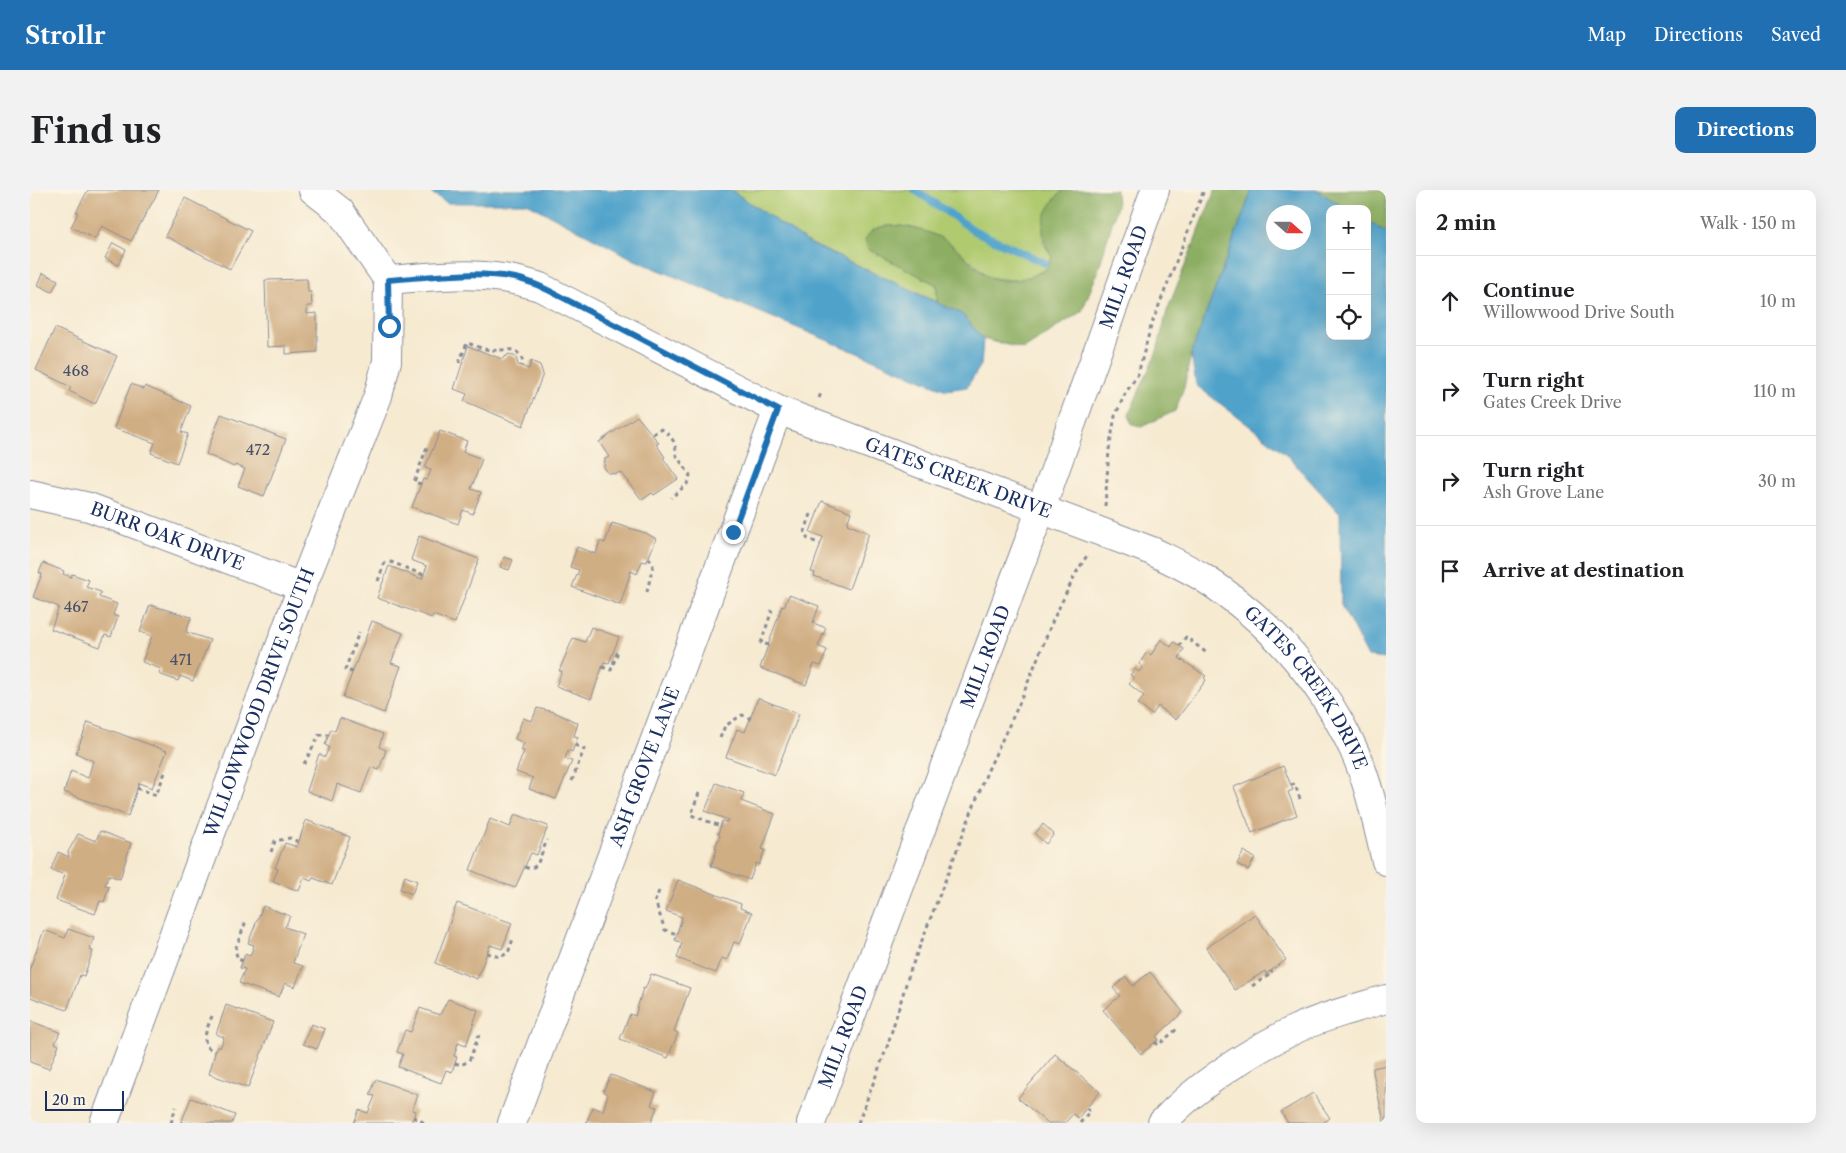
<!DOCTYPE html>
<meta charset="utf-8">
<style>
body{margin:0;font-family:"Libre Caslon Text",serif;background:#f2f2f2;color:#202124}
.controls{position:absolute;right:15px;top:15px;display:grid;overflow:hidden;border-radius:10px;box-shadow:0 5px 20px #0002}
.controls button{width:45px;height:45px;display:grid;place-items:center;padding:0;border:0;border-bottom:1px solid #e0e0e0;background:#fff;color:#202124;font:25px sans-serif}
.compass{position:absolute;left:1236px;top:15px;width:45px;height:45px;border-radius:50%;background:#fff;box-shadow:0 5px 20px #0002;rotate:111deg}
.scale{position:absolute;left:15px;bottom:12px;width:79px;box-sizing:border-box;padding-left:5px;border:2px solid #1b2f5e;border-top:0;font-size:14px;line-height:18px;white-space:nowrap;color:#1b2f5e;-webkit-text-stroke:4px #fcf5e5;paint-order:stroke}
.stop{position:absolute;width:15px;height:15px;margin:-11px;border:4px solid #1f6fb2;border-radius:50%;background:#fff}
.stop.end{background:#1f6fb2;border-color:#fff;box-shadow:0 1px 5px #0008}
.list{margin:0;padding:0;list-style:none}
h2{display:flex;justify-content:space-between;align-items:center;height:65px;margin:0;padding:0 20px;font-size:21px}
h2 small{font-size:16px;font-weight:400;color:#757577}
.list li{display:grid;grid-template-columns:32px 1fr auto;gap:15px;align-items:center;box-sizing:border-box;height:90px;padding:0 20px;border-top:1px solid #e0e0e0}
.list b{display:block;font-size:19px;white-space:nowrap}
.list p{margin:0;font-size:16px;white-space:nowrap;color:#757577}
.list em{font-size:16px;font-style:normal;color:#757577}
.icon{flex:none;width:28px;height:28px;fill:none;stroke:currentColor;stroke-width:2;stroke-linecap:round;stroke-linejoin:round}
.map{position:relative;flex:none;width:1356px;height:933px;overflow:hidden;border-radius:10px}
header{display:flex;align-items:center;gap:30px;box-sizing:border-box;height:70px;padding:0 25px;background:#1f6fb2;color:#fff}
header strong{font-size:24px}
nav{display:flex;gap:28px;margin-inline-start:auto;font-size:18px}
.intro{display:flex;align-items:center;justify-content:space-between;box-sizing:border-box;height:120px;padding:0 30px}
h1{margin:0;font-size:35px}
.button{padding:12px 22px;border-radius:10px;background:#1f6fb2;color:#fff;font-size:18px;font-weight:700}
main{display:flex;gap:30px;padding:0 30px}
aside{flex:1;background:#fff;border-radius:10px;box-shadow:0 5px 20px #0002}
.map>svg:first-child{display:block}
.green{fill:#b0ca70;stroke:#667c67}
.forest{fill:#8cae62;stroke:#546e60}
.water{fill:#50a3cb;stroke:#366994;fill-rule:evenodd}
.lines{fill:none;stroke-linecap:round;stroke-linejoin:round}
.stream{stroke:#50a3cb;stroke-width:8}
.building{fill:#d0ae84}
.minor-casing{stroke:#888c98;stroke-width:30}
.tertiary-casing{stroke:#888c98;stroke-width:30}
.path{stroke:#888c98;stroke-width:3;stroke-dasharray:4 4;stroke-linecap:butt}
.minor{stroke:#fff;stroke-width:28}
.tertiary{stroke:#fff;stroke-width:28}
.route{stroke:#1f6fb2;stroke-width:6}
.labels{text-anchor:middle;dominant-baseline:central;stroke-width:4;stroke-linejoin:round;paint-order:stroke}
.number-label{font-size:15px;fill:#484f68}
.street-label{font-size:18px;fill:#1b2f5e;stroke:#fcf5e5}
</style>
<header>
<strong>Strollr</strong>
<nav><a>Map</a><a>Directions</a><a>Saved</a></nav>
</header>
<div class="intro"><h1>Find us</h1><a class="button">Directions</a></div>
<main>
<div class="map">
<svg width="1356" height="933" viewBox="0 0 1356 933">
<rect width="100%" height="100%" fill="#fcf5e5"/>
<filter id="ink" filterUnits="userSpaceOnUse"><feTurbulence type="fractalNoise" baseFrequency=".02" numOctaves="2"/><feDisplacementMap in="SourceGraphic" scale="10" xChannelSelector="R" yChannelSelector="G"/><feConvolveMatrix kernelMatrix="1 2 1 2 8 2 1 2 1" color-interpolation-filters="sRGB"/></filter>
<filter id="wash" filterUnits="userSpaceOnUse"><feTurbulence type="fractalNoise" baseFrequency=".0096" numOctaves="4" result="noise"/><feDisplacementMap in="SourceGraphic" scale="20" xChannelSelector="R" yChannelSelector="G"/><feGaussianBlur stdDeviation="1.12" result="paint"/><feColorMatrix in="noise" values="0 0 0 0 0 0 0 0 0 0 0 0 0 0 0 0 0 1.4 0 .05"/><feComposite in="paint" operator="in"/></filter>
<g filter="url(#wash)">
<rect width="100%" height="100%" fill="#f6ead1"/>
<path class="green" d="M701 0H1033L1029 5 1013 52 1022 67 1018 78 998 89 980 90 958 87 942 71 838 59 907 95V112L779 53Z"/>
<g class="forest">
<path d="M1033 0H1086L1087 16 1068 81 1052 121 994 159 953 149 932 124 907 112V95L838 59 835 50C837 47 839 43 842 41 859 28 902 41 918 52 930 59 950 83 959 87 981 95 999 88 1018 78L1022 67C1006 40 1012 22 1033 0Z"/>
<path d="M1185 0H1222L1161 164 1154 198 1145 221 1111 237 1102 235 1099 224 1127 161 1137 121Z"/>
<path d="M1286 0H1356V42L1337 31V19H1317Z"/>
</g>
<g class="water">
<path d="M397 0H701L779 53 932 124 953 149 951 175 937 197 916 200 605 70 497 13H417Z"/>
<path d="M1222 0H1286L1317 19H1300V146H1337V31L1356 42V469L1338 467 1311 415 1310 324 1255 263 1166 195 1161 164ZM1244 22H1274V52H1244Z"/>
</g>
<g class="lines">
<path class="stream" d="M885 0 945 41 1015 73"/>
</g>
<g id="blocks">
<g class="building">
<path d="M58 0H129L101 51 72 36 65 49 41 37 48 23 46 22Z"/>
<path d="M155 8 221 41 200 79 135 46Z"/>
<path d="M83 53 96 60 88 75 75 68Z"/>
<path d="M13 83 28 90 22 102 8 95Z"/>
<path d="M277 89 278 102H281L282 116H277V124L287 123V162L256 164V156L237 157 235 90Z"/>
<path d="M25 138 87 166 65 214 39 201 41 197 6 180Z"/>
<path d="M438 156 472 169 479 164 486 167 488 175 499 179 501 171 510 175 513 184 493 236 434 211 437 204 424 199Z"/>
<path d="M101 194 114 199 115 196 161 216 151 242 158 244 147 273 121 263 125 253 84 238Z"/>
<path d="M191 224 256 249 234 306 208 296 215 279 205 275 204 277 176 264Z"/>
<path d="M607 226 629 253 626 254 635 267 633 268 648 289 624 305 622 303 612 310 590 282 586 284 578 283 574 277 575 269 579 267 569 252Z"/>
<path d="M410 241 437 251 433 262 452 269 441 299 451 302 443 324 433 320 428 334 382 317 393 289 397 290 401 280 395 278Z"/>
<path d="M792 311 821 322 817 334 839 343 819 399 784 386 785 383 781 382 793 347 780 342Z"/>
<path d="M582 333 616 343 626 349 617 372 612 371 607 384 601 381 590 415 542 397 549 380 540 377 547 357 566 364 570 351 575 353Z"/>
<path d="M389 346 449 369 425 433 403 425 402 428 347 408 359 376 392 389 397 376 381 370Z"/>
<path d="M474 367 483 370 479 380 470 377Z"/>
<path d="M13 373 34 381 33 384 41 387 42 384 59 390 56 397 71 402 69 407 87 414 83 425 88 427 81 447 75 445 70 457 21 439 29 417 3 407 12 384 9 383Z"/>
<path d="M759 405 789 416 783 433 796 438 788 456 797 460 791 476 784 474 776 495 730 478 752 416 754 417Z"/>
<path d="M120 415 161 427 156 442 180 450 163 491 150 486 148 491 129 484 131 479 112 472 122 446 110 442Z"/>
<path d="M342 431 373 443 361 473 371 476 354 523 313 507Z"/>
<path d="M561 437 589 447 579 473 574 472 561 509 526 496 532 481H529L543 448 555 452Z"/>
<path d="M1131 449 1141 457 1144 452 1154 459 1149 468 1176 486 1174 488 1176 490 1146 530 1128 516 1122 525 1108 514 1114 506 1099 494 1104 488 1100 485 1105 479 1109 482 1113 477 1109 474 1117 462 1121 465Z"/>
<path d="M728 508 769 524 745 585 696 567 707 539 715 542Z"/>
<path d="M507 518 524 522 548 533 544 546 548 547 542 562 538 560 535 569 542 571 526 609 499 599 503 588 486 582 494 561 491 560 494 553 485 549 493 528 502 531Z"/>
<path d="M310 528 353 544 349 557 356 560 349 580 341 577 331 603 307 594 302 611 277 601 289 564 295 567 299 557 295 555 301 539 305 541Z"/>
<path d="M58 532 137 561 122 598 109 593 98 626 34 602 41 581 58 588 63 571 46 563Z"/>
<path d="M1253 576 1263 600 1258 602 1267 625 1222 643 1204 597Z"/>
<path d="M686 593 714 603 711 611 745 624 732 659 735 660 729 675 726 673 720 690 681 676 687 659 685 658 690 645 688 644 692 631 697 632 698 630 675 621Z"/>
<path d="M485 624 518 636 507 665 501 663 485 698 440 680 460 629 480 637Z"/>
<path d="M276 630 320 647 302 695 283 688 281 691 274 688 269 701 243 691 248 679 245 678 255 653 267 657Z"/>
<path d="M1013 634 1024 644 1016 654 1005 644Z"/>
<path d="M70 641 101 653 90 689 79 685 75 695 79 696 74 712 70 711 65 724 26 710 35 685 21 680 28 662 39 667 38 662 48 644 66 651Z"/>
<path d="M1214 661 1225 668 1218 680 1207 674Z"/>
<path d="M375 686 387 691 382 704 370 699Z"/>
<path d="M648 690 711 714 710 718 722 723 710 754 704 752 697 770 692 768 686 783 647 768 652 753 645 750 652 727 636 721Z"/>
<path d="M427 713 482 733 472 759 460 755 447 789 405 773Z"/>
<path d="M233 716 260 726 255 737 273 744 263 773 273 776 265 797 255 793 249 807 209 793 215 779 210 778 215 764 220 766 224 755 218 753Z"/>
<path d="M1225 724 1256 770 1236 784 1235 781 1205 800 1176 758Z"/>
<path d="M38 739 64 748 60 760 63 761 54 786 50 785 37 820 0 807V778L14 740 35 748Z"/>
<path d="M1120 782 1153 822 1126 847 1129 849 1111 864 1073 820 1090 806 1083 798 1096 787 1103 796Z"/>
<path d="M621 784 660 798 644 841 648 843 638 868 590 849 600 824 605 826 613 798 615 799Z"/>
<path d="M418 809 448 820 436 856 428 853 424 866 427 867 422 882 416 880 411 893 368 877 373 864 367 862 375 840 381 842 390 818 410 825Z"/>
<path d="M196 815 243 832 218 898 179 884 187 856 190 858 194 847 186 844Z"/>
<path d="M0 831 30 842 25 853 29 855 19 879 0 872Z"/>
<path d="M281 834 295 839 287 859 273 854Z"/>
<path d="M1025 864 1070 902 1048 928 1043 924 1035 933H1017L988 908Z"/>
<path d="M1356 875V931L1354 932 1343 882V878Z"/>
<path d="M581 885 626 902 621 915 627 917 621 933H556L563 917 573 921 578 904 574 902V899Z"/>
<path d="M346 889 388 905 382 920 386 921 381 933H324L329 920 338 923 345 906 340 905Z"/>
<path d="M1283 903 1300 928 1293 933H1258L1251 922Z"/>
<path d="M161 908 205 925 202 933H151Z"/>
</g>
</g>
</g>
<g filter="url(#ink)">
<use href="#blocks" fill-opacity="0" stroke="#888c98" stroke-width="1"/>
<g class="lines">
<g class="minor-casing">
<g id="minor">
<path d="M283 0 310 21 358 90"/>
<path id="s1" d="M358 90C412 86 458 79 510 97L748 220 1122 361C1138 369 1156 377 1172 387 1235 427 1284 481 1318 548 1338 586 1346 630 1356 671"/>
<path id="s2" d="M0 304 59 317 272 397"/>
<path id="s3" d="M74 933 272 397 348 206 357 171 358 90"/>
<path id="s4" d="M482 933 748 220"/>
<path d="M1132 933C1166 896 1220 861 1266 839 1294 826 1326 818 1356 809"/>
</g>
</g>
<g class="tertiary-casing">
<g id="tertiary">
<path id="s5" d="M781 933 1011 319 1125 0"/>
</g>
</g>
<g class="path">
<path d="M429 173 437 153C444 155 452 159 460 160 474 162 487 153 493 172L491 176"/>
<path d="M789 208 792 201"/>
<path d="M623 244 631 239C641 243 647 255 646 265L660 285 657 294 641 308"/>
<path d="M391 294 384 292 397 257"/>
<path d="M1075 316 1079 260 1085 226 1095 204 1108 184 1121 136 1174 0"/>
<path d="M781 324 774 344 778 349 790 354"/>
<path d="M348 391 354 374 361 372 394 385"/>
<path d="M617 402 623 375 619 368"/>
<path d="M739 455 731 453 742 420"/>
<path d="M1149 456 1156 447 1178 464"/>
<path d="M572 477 581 480 588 461"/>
<path d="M323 482 315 480 329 442"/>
<path d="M690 548 695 536 712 525 721 528"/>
<path d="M274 574 289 545H299"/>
<path d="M542 591 554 559 545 555"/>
<path d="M1261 595 1265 594 1270 609"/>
<path d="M107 598 126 605 136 580"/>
<path d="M669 603 661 625 690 636"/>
<path d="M241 662 245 651 260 648 269 652"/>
<path d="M495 677 500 679 507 675 517 650"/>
<path d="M629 701 625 711 635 740 647 744"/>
<path d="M457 763 470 767 478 763 483 749"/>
<path d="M213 771 208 769 205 760 216 731"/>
<path d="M1222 796 1242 783 1241 781"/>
<path d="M182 826C177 839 168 855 185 862"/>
<path d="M1125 852 1128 855 1147 839"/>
<path d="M425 873 431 875 439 871 449 845"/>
<path d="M383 927 395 933"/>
<path d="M141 933 146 917"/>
<path d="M828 933 857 857 879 784 957 582 990 512 1023 430 1046 383 1058 364"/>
<path d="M1050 933 1060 921 1056 918"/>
</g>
<use href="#minor" class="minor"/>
<use href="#tertiary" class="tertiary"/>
</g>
</g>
<g class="lines" filter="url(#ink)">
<path class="route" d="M359 136 358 90C399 87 444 80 485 88 505 92 523 103 541 112L748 220 703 342"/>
</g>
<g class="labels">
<g class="number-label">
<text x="46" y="180">468</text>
<text x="228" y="259">472</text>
<text x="46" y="416">467</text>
<text x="151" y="469">471</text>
</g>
<g class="street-label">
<text stroke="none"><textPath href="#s5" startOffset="902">MILL ROAD</textPath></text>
<text stroke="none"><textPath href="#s1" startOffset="614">GATES CREEK DRIVE</textPath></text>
<text stroke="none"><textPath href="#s2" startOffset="144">BURR OAK DRIVE</textPath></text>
<text stroke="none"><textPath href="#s5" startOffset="498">MILL ROAD</textPath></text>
<text stroke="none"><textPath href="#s1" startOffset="1032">GATES CREEK DRIVE</textPath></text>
<text stroke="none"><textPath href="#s3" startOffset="448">WILLOWWOOD DRIVE SOUTH</textPath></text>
<text stroke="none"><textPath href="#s4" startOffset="380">ASH GROVE LANE</textPath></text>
<text stroke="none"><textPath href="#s5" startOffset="92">MILL ROAD</textPath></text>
</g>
</g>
</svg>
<div class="controls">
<button>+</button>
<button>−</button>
<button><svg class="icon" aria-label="locate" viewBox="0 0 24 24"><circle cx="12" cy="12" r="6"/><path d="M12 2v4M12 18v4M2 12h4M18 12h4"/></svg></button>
</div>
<svg class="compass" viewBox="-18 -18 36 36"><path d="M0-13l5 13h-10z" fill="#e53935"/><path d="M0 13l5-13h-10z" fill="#757577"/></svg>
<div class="scale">20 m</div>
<div class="stop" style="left:359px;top:136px"></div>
<div class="stop end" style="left:703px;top:342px"></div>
</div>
<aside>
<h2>2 min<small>Walk · 150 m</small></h2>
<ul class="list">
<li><svg class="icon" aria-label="ahead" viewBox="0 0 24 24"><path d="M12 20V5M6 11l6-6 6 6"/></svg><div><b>Continue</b><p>Willowwood Drive South</p></div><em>10 m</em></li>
<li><svg class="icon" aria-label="right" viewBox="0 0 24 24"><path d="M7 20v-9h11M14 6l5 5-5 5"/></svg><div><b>Turn right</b><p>Gates Creek Drive</p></div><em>110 m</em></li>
<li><svg class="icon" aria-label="right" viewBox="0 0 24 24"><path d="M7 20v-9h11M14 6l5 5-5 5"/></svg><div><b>Turn right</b><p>Ash Grove Lane</p></div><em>30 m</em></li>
<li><svg class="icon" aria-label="arrive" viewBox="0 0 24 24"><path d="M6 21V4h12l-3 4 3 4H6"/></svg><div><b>Arrive at destination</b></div></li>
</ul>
</aside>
</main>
